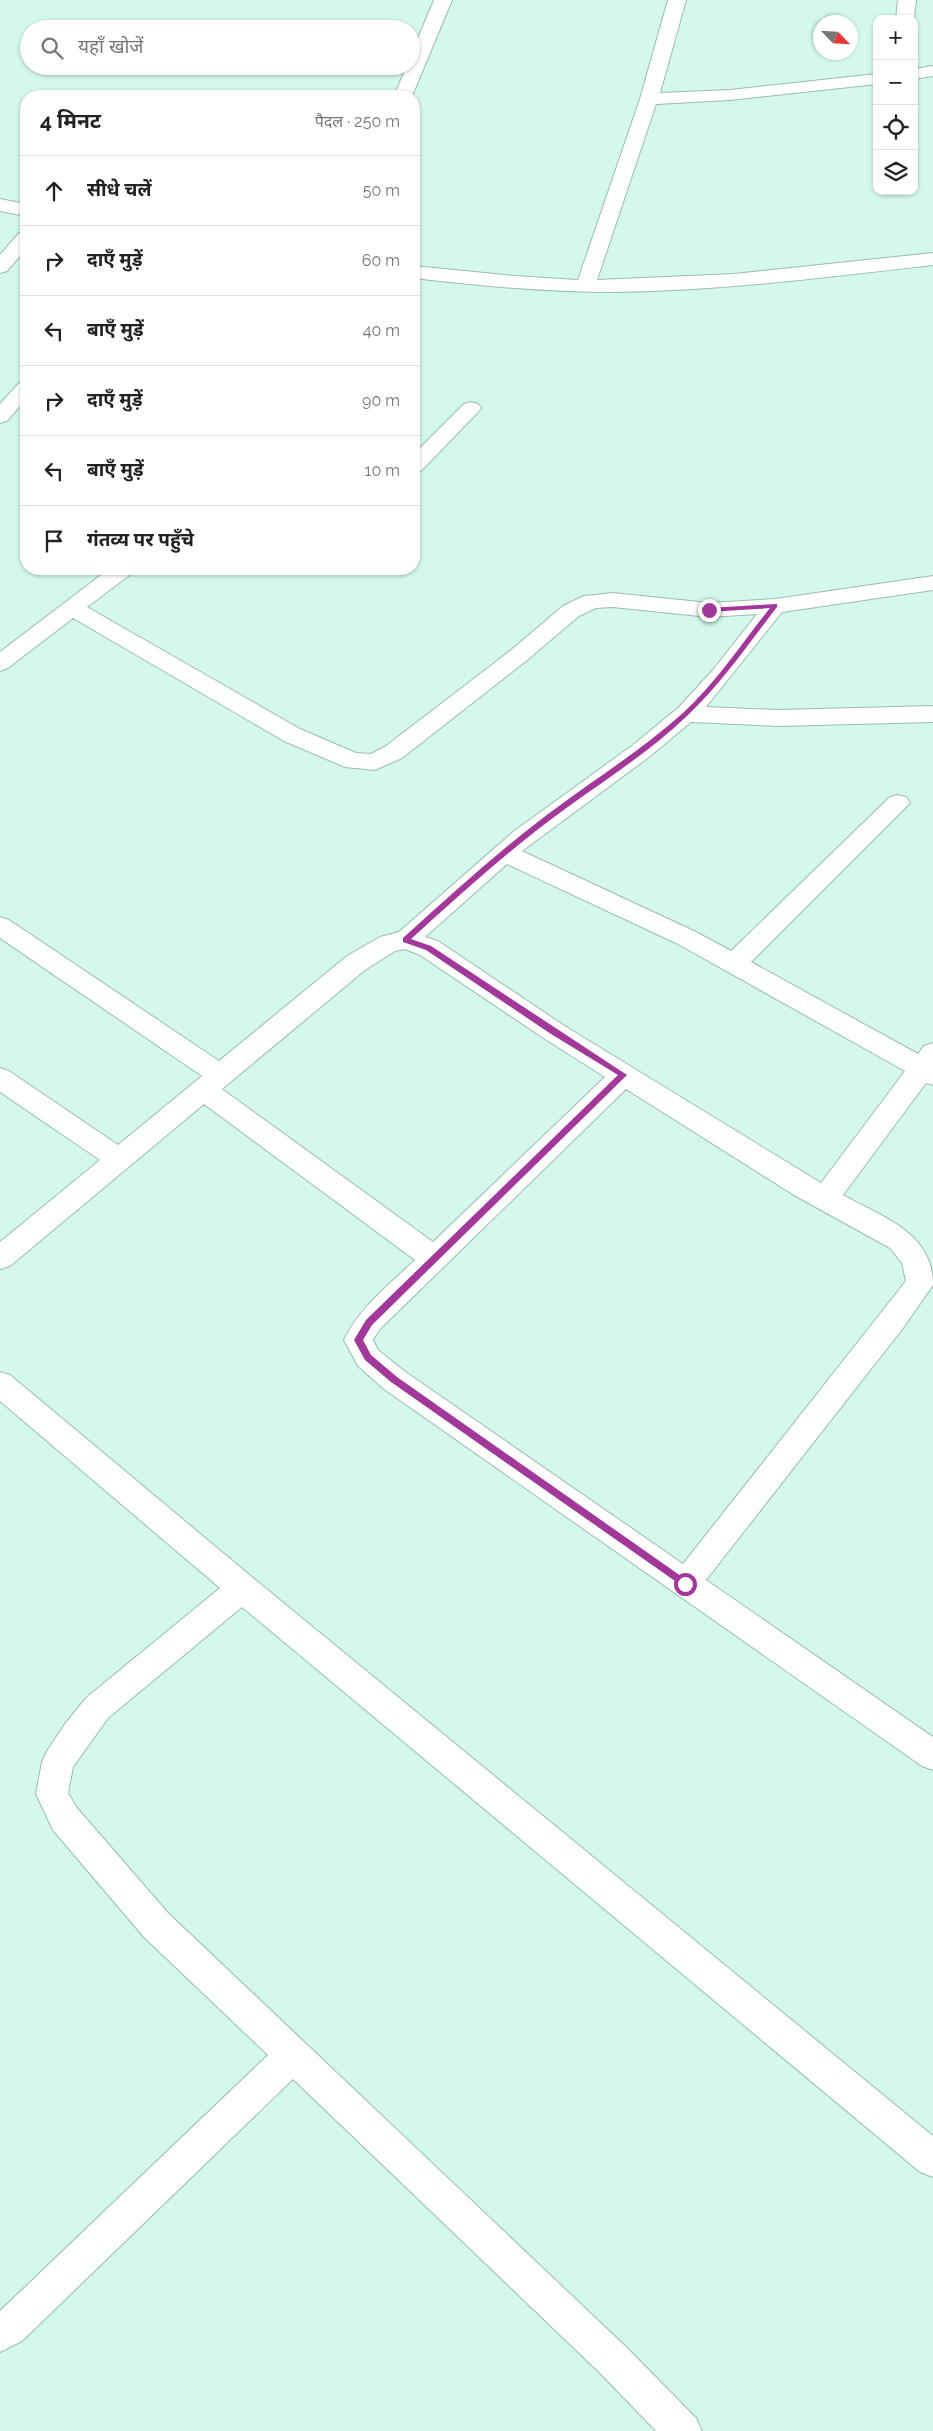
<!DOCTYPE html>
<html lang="hi">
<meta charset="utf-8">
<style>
body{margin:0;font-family:Raleway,"Noto Sans Devanagari",sans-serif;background:#f2f2f2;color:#222}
.controls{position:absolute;right:15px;top:15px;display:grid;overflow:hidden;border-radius:10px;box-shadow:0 1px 4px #0004}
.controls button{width:45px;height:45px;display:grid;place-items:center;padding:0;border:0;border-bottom:1px solid #e0e0e0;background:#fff;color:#222;font:25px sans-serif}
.compass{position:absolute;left:813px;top:15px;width:45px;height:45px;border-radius:50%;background:#fff;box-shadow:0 1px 4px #0004;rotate:115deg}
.stop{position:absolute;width:15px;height:15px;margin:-11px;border:4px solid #a2389a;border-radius:50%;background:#fff}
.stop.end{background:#a2389a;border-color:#fff;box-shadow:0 1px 5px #0008}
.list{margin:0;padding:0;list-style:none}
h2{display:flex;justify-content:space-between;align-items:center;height:65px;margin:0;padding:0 20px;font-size:21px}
h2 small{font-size:16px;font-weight:400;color:#767676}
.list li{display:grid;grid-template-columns:32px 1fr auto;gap:15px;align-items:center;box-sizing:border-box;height:70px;padding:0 20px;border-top:1px solid #e0e0e0}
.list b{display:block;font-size:19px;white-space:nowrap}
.list em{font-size:16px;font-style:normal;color:#767676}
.icon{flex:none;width:28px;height:28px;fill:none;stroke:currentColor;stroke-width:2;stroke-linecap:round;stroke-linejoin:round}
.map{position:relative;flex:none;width:933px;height:2431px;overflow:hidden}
.search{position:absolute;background:#fff;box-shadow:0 1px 4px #0004;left:20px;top:20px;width:400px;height:55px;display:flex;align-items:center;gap:12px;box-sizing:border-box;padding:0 18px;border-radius:28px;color:#767676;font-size:19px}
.panel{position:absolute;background:#fff;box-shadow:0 1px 4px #0004;left:20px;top:90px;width:400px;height:485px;border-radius:20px}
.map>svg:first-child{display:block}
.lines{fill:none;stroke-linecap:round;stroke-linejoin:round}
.minor-casing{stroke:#98bcae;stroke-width:2}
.minor{fill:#fff;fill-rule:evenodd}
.route{fill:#a2389a}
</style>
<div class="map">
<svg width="933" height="2431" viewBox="0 0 933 2431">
<rect width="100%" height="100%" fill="#d4f9eb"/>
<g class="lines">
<g class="minor-casing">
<g id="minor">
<path d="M434 0H452L412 96H394L407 66H411V55Z"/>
<path d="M668 0H686L660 93 730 90 877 74V84L730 100 656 104 597 280 734 274 933 253V265C827 277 721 291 615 292 548 292 480 286 414 278V266L514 276 578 280 640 99Z"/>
<path d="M898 0H916L914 19H896Z"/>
<path d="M933 66V76L914 79V69Z"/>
<path d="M0 199 26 204V216L0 211Z"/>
<path d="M26 231V249L7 271 0 273V255L19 233Z"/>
<path d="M26 381V399L7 421 0 423V404L19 383Z"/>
<path d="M471 402 478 404 481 408 478 412 421 471 414 472V454L464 404Z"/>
<path d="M109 569H134L131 574 87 607 300 729 356 753 371 754 386 746 510 651 563 606 584 596 613 593 709 603 775 599 933 576V590L782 612 706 707 779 710 933 706V722L779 726 691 722 649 757 522 851 696 932 731 951 890 797 898 795 906 797 910 803 751 962 918 1054 924 1046 933 1043V1085L926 1083 843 1195C882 1217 933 1232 933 1285L903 1328 706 1580 933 1737V1770L922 1766 384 1389 358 1366 344 1340C360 1307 389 1285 415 1260L204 1104 10 1266 0 1269V1242L100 1160 0 1092V1068L9 1071 118 1145 202 1076 0 938V917L9 920 219 1061 347 956 380 937 399 932 513 832 633 745 678 708 713 670 757 614 709 617 613 607 596 608 579 616 526 661 402 758 375 770 345 767 284 741 73 618 8 668 0 671V652ZM507 864 678 944 905 1071 821 1183 563 1025 438 941 425 937ZM405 949 420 955 545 1039 605 1077 433 1242 222 1089 365 970 395 951ZM626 1089 794 1195 890 1248 902 1263 906 1281 683 1564 404 1371 378 1350 373 1340 379 1330Z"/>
<path d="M0 1372 10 1375 253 1578 933 2136V2177L920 2172 242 1607 108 1718 73 1767 68 1793 77 1808 168 1913 626 2347 696 2418 702 2431H656L600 2373 293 2079 22 2341 0 2352V2311L268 2055 144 1937 53 1830 36 1794 42 1762 47 1751 65 1724 86 1698 220 1588 0 1401Z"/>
</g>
</g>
<use href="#minor" class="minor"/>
</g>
<path class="route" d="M777 604V607C749 643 722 683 688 715 651 751 606 779 565 809 511 848 461 894 411 939L431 946 627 1075 372 1325 363 1340 371 1355 397 1377 688 1581V1587L685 1588 391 1382 365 1360 354 1340 366 1320 618 1075 551 1034 426 950 403 942V938C453 893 504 846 559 806 601 775 644 748 683 713 716 683 742 643 770 608L709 612 707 608Z"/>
</svg>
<div class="controls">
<button>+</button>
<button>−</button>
<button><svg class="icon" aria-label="locate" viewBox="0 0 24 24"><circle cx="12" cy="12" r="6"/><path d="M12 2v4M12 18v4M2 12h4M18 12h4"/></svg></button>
<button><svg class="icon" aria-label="layers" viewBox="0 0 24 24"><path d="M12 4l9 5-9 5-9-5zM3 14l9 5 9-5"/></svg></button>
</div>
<svg class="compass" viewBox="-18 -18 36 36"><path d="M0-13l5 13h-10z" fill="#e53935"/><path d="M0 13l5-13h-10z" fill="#767676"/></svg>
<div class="stop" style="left:685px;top:1584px"></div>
<div class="stop end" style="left:709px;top:610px"></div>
<div class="search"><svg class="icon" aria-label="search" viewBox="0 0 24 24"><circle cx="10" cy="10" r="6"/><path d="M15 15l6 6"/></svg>यहाँ खोजें</div>
<section class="panel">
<h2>4 मिनट<small>पैदल · 250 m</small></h2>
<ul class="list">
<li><svg class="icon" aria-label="ahead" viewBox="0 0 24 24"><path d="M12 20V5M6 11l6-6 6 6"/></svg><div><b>सीधे चलें</b></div><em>50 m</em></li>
<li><svg class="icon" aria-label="right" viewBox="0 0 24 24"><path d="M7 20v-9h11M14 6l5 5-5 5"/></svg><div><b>दाएँ मुड़ें</b></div><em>60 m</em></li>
<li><svg class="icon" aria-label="left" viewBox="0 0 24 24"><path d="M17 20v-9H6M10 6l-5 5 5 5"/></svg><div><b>बाएँ मुड़ें</b></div><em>40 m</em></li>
<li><svg class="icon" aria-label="right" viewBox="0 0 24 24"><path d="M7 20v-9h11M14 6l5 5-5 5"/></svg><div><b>दाएँ मुड़ें</b></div><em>90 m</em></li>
<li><svg class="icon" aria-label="left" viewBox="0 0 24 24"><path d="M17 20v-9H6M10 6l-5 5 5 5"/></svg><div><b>बाएँ मुड़ें</b></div><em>10 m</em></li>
<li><svg class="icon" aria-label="arrive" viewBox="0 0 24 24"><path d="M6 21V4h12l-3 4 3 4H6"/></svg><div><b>गंतव्य पर पहुँचे</b></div></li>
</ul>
</section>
</div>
